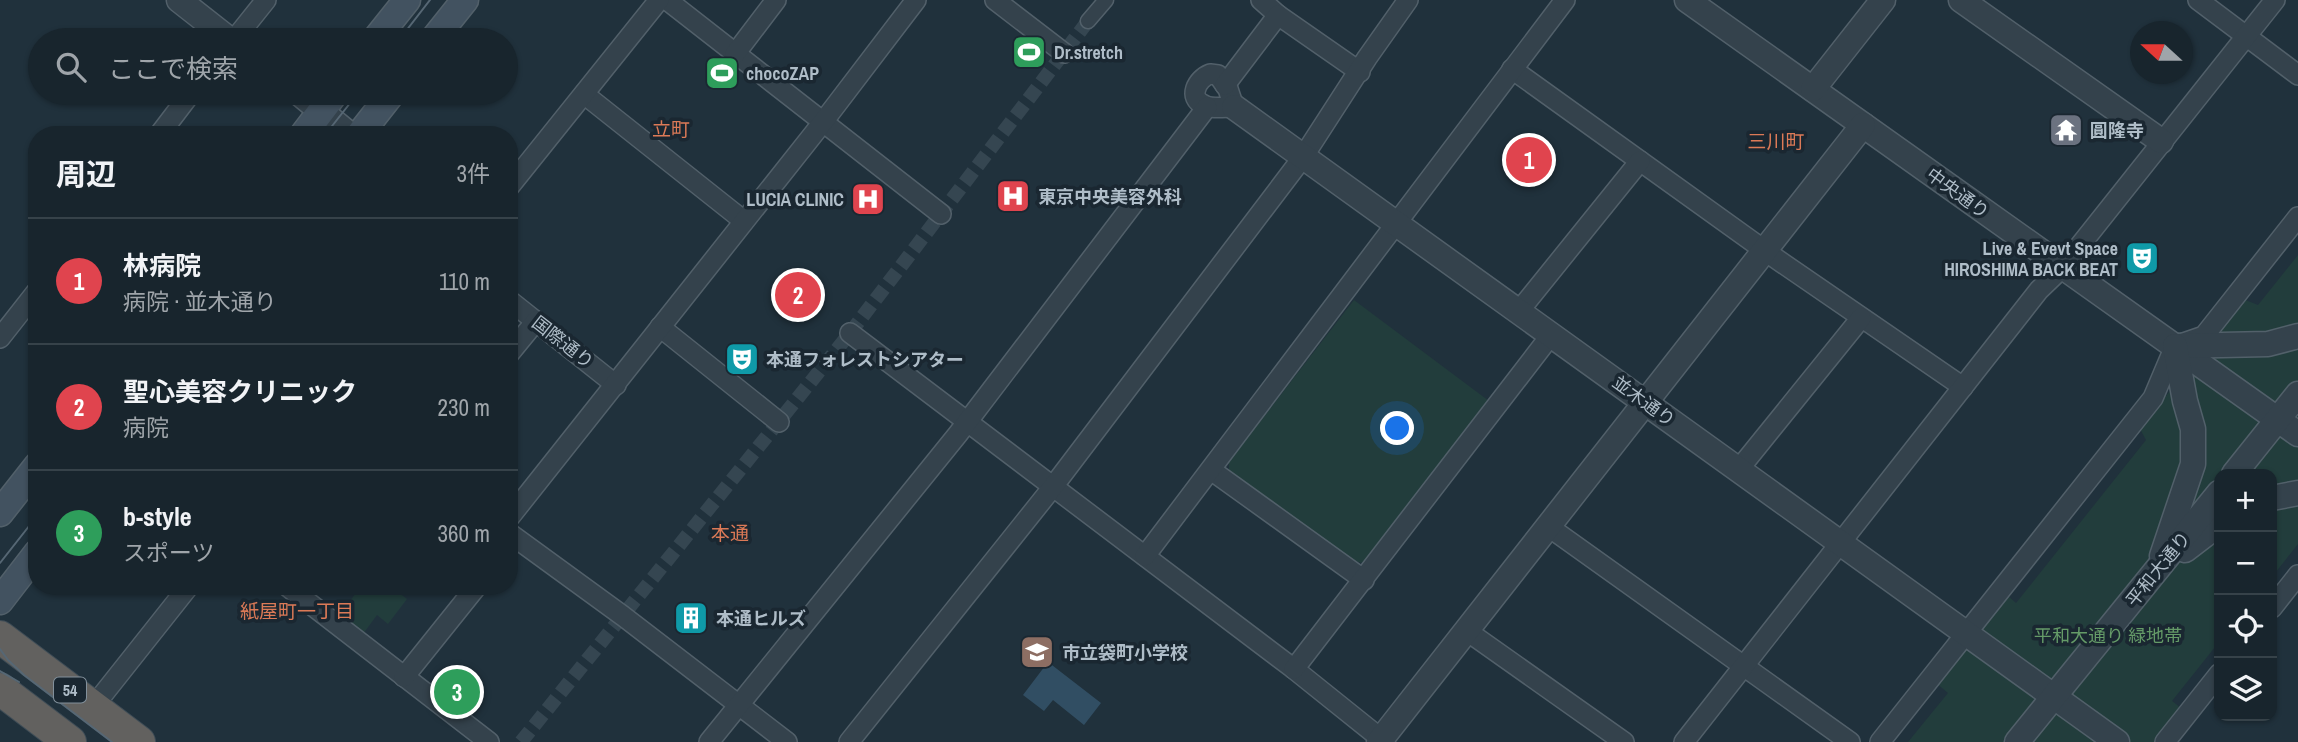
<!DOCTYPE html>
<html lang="ja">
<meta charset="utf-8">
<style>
body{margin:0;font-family:"Archivo Narrow","Noto Sans JP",sans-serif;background:#253139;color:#f1f3f6}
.controls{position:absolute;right:21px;bottom:21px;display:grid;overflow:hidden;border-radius:14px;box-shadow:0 2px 5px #0004}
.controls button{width:63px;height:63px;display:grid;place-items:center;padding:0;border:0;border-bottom:2px solid #364249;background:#18252d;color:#f1f3f6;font:35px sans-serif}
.compass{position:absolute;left:2130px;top:21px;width:63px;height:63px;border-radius:50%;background:#18252d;box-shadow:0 2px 5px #0004;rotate:291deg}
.you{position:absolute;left:1398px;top:429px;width:24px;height:24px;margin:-18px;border:5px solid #fff;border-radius:50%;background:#1a73e8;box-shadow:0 0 0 10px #1a73e833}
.badge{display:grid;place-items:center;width:46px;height:46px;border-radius:50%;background:#7ec6ff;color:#fff;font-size:23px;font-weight:700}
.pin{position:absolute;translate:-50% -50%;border:4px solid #fff;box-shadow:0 2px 7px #0006}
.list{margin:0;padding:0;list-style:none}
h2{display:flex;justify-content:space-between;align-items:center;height:91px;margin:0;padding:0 28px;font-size:30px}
h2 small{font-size:23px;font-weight:400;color:#9fa5aa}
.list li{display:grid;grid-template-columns:46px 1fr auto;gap:21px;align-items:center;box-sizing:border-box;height:126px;padding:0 28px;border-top:2px solid #364249}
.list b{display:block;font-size:26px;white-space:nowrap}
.list p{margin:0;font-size:23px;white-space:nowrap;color:#9fa5aa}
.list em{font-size:23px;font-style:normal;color:#9fa5aa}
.icon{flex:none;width:38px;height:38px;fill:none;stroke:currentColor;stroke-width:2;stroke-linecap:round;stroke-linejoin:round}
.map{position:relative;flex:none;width:2298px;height:742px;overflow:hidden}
.search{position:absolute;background:#18252d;box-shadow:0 2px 5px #0004;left:28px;top:28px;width:490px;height:77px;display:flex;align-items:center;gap:18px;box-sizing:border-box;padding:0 24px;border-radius:38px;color:#9fa5aa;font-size:26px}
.panel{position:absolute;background:#18252d;box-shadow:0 2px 5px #0004;left:28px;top:126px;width:490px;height:469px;border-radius:28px}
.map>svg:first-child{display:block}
.green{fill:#223d3c}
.water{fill:#314e63}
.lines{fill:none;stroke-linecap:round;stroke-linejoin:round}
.pedestrian-tunnel{stroke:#354651;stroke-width:14;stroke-dasharray:14 7;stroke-linecap:butt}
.pedestrian-casing{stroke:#52606a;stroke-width:17}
.minor-casing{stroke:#52606a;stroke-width:22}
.tertiary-casing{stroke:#52606a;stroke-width:27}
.secondary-casing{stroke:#52606a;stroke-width:29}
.trunk-casing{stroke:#3f4d57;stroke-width:34}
.pedestrian{stroke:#34424c;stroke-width:14}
.minor{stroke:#34424c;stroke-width:19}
.tertiary{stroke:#34424c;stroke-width:24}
.secondary{stroke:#425260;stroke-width:26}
.trunk{stroke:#62615f;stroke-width:32}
.tram{stroke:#566774;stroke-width:2}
.labels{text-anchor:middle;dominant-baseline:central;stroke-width:7;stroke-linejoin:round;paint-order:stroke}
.shield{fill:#1a2731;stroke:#82909b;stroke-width:2}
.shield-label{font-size:16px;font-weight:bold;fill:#afbdc8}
.poi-label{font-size:18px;font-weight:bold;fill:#afbdc8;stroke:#1a2731;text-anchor:start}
.street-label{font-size:18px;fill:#afbdc8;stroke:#1a2731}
.park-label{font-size:18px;fill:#659b68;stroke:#1a2731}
.neighbourhood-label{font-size:19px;fill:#dc7a57;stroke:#1a2731}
</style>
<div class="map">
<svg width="2298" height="742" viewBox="0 0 2298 742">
<rect width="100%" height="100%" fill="#20313c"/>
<g class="green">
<path d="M2298 255V544L2272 577V474H2219V642L2172 701 2181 708 2155 742H1908L1948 693 1936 683 2007 595 2016 603 2146 440 2140 429 2164 396H2166L2243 299 2258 305Z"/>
<path d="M1354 300 1489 401 1363 563 1353 561 1229 473V462Z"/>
<path d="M361 586H396L394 589 407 599 388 624 377 615 363 634 339 616Z"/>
</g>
<path class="water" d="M1048 662 1101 703 1084 725 1053 700 1044 711 1023 695Z"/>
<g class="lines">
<path class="pedestrian-tunnel" d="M521 742 850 333 1088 21"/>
<g class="pedestrian-casing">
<path id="pedestrian" d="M1088 21 1106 0"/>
</g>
<g class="minor-casing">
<g id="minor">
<path d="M667 0 941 214"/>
<path d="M995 0 1064 53"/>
<path d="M1261 0 1278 15"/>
<path d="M2198 0 2298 75"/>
<path d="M234 40 266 0"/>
<path d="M735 54 776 0"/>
<path d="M1512 69 1778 260 1963 387"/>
<path d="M1210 74 1218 75 1228 89 1234 107C1225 107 1211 109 1204 105 1187 98 1197 79 1210 74Z"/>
<path d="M1225 85 1278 15 1360 72"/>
<path d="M584 94 744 221"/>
<path d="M159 135 191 93"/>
<path d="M509 187 659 0"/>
<path d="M509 300 616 385"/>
<path d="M1519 311 1640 161"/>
<path d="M660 327 779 422"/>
<path d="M850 333 1294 669 1385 742"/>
<path d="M0 338 37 291"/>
<path d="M509 354 536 321"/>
<path d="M1739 469 1861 318"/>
<path d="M1211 470 1364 580"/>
<path d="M509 518 823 122 916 0"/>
<path d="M1549 527 1850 742"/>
<path d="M509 533 623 616 787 742"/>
<path d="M1145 556 1565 0"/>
<path d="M287 586 489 742"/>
<path d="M2272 608 2298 575"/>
<path d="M1467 631 1624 742"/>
<path d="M1294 669 1551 335"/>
<path d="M404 677 477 586"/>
<path d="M93 707 189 586"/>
<path d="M709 742 958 434 1207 107"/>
<path d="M849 742 1052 488 1303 157 1367 58 1408 0"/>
<path d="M1684 742 2039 290 2062 268 2275 0"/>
<path d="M1880 742 2153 398 2175 346 2204 336 2298 217"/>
<path d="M2165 742 2219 674"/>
</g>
</g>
<g class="tertiary-casing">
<g id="tertiary">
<path d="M179 0 230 40"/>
<path d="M1687 0 2298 434"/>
<path d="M1961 0 2161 141"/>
<path d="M1813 89 1883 0"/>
<path d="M299 93 350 135"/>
<path d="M1234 107 2117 742"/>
<path d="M2175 346 2268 344 2298 336"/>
<path d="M2234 474 2298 394"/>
<path d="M2272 498 2298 493"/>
<path d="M2185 550 2219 524"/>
<path d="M2162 556 2193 464V429L2185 401 2175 346"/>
<path d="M1379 742 1863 125"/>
<path d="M2017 742 2219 493"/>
</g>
</g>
<g class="secondary-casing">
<g id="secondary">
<path d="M375 40 407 0"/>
<path d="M433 40 465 0"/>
<path d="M303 135 335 93"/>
<path d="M359 135 392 93"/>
<path d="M0 513 37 466"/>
<path d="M0 601 37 553"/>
</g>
</g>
<g class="trunk-casing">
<g id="trunk">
<path d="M0 637 139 742"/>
<path d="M0 689 70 742"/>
</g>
</g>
<use href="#pedestrian" class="pedestrian"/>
<use href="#minor" class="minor"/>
<use href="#tertiary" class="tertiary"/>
<use href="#secondary" class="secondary"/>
<use href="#trunk" class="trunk"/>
<g class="tram">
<path d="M399 40 430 0"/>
<path d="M325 135 358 93"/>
<path d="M0 563 37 516"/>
<path d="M0 649 8 660 24 675 112 742"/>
<path d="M0 671 19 682"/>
</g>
</g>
<defs>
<g id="stadium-square" transform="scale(1.75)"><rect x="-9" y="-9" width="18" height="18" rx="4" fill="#2e9e5b" stroke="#1a2731"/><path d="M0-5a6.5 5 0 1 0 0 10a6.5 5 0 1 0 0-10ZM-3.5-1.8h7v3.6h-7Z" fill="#fff"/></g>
<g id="temple-square" transform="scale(1.75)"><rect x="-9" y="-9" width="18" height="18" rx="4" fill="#6b7280" stroke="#1a2731"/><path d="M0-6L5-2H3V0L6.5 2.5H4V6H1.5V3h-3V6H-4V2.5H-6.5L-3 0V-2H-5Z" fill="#fff"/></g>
<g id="hospital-square" transform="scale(1.75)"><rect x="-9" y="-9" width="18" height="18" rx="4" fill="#e0444e" stroke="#1a2731"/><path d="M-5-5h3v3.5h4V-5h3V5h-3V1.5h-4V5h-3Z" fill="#fff"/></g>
<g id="theatre-square" transform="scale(1.75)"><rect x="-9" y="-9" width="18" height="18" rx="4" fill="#0f9aa8" stroke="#1a2731"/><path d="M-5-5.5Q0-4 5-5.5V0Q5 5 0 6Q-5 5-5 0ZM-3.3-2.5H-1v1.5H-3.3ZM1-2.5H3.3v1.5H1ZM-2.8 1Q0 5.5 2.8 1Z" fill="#fff"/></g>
<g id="building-square" transform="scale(1.75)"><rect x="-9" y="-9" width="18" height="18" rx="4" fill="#0f9aa8" stroke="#1a2731"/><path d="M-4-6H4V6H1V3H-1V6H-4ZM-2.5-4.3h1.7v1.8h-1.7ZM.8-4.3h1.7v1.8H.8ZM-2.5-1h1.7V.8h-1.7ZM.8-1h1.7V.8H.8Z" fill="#fff"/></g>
<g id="school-square" transform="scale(1.75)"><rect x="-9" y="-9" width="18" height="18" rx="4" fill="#8d6e63" stroke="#1a2731"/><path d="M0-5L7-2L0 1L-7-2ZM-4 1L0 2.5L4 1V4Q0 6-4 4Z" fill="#fff"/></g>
</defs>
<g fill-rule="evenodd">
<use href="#stadium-square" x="1029" y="52"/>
<use href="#stadium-square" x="722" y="73"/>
<use href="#temple-square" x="2066" y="130"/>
<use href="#hospital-square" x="1013" y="196"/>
<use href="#hospital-square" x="868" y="199"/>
<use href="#theatre-square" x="2142" y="258"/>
<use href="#theatre-square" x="742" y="359"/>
<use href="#building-square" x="691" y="618"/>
<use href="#school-square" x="1037" y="652"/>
</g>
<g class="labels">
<rect class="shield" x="54" y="677.5" width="32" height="25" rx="5"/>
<g class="shield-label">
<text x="70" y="690">54</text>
</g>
<g class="poi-label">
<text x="1054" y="52">Dr.stretch</text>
<text x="746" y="73">chocoZAP</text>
<text x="2090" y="130">圓隆寺</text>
<text x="1038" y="196">東京中央美容外科</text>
<text x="844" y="199" text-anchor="end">LUCIA CLINIC</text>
<text x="2118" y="248" text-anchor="end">Live &amp; Evevt Space<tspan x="2118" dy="21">HIROSHIMA BACK BEAT</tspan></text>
<text x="766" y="359">本通フォレストシアター</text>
<text x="716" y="618">本通ヒルズ</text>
<text x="1062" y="652">市立袋町小学校</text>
</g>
<g class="street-label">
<text transform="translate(1958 193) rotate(36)">中央通り</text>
<text transform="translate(563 342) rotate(38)">国際通り</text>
<text transform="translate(1644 401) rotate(36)">並木通り</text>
<text transform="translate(2158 569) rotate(-51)">平和大通り</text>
</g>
<g class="park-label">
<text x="2108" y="635">平和大通り 緑地帯</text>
</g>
<g class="neighbourhood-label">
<text x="671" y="129">立町</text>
<text x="1776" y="141">三川町</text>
<text x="730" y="533">本通</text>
<text x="297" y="611">紙屋町一丁目</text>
</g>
</g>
</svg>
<div class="controls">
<button>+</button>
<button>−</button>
<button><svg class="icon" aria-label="locate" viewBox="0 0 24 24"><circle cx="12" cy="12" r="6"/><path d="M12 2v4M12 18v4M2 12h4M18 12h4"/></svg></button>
<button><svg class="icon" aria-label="layers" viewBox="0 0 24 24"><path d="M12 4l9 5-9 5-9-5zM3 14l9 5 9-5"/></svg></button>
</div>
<svg class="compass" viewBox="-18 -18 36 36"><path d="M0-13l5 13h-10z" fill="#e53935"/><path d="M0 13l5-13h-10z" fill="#9fa5aa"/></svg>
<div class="you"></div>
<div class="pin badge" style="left:1529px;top:160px;background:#e0444e">1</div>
<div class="pin badge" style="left:798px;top:295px;background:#e0444e">2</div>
<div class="pin badge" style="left:457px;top:692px;background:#2e9e5b">3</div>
<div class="search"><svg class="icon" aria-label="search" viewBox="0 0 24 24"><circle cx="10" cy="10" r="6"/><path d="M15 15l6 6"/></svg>ここで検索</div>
<section class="panel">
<h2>周辺<small>3件</small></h2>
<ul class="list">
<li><span class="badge" style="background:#e0444e">1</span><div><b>林病院</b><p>病院 · 並木通り</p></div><em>110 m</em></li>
<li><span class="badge" style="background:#e0444e">2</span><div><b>聖心美容クリニック</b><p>病院</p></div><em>230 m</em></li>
<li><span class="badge" style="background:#2e9e5b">3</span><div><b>b-style</b><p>スポーツ</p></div><em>360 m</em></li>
</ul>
</section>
</div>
